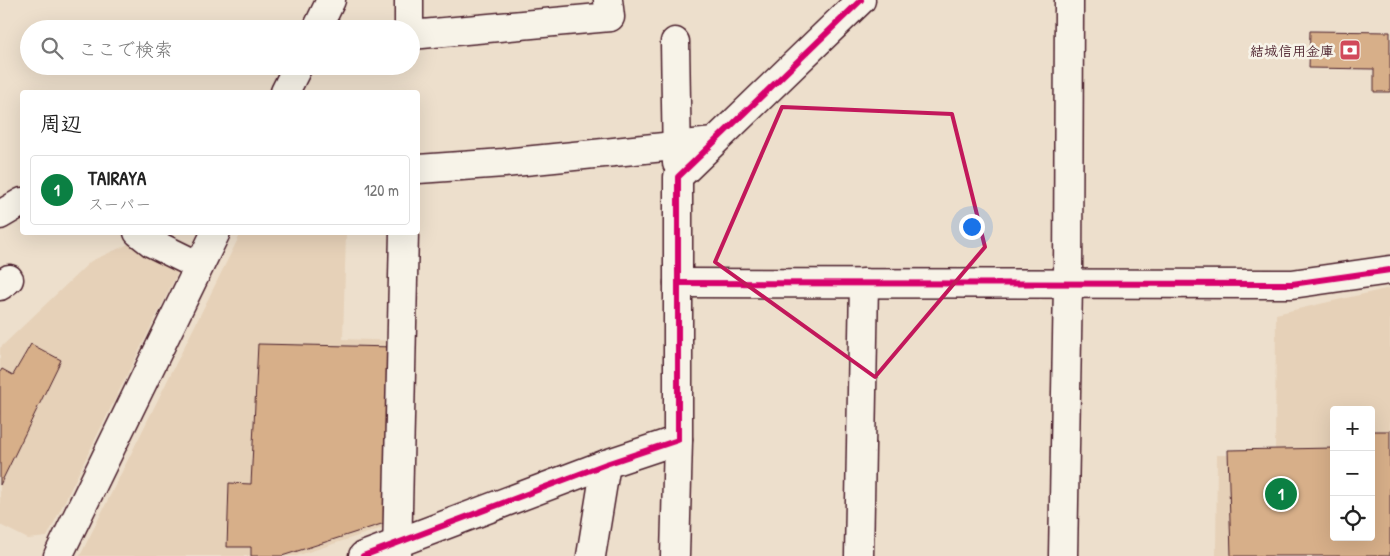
<!DOCTYPE html>
<html lang="ja">
<meta charset="utf-8">
<style>
body{margin:0;font-family:"Patrick Hand","Klee One",sans-serif;background:#f6f6f6;color:#222}
.controls{position:absolute;right:15px;bottom:15px;display:grid;overflow:hidden;border-radius:5px;box-shadow:0 5px 20px #0002}
.controls button{width:45px;height:45px;display:grid;place-items:center;padding:0;border:0;border-bottom:1px solid #e0e0e0;background:#fff;color:#222;font:25px sans-serif}
.you{position:absolute;left:971px;top:226px;width:18px;height:18px;margin:-12px;border:4px solid #fff;border-radius:50%;background:#1a73e8;box-shadow:0 0 0 8px #1a73e833}
.badge{display:grid;place-items:center;width:32px;height:32px;border-radius:50%;background:#0b8043;color:#fff;font-size:16px;font-weight:700}
.pin{position:absolute;translate:-50% -50%;border:2px solid #fff;box-shadow:0 1px 5px #0006}
.list{margin:0;padding:0;list-style:none}
h2{display:flex;justify-content:space-between;align-items:center;height:65px;margin:0;padding:0 20px;font-size:21px}
h2 small{font-size:16px;font-weight:400;color:#767676}
.list li{display:grid;grid-template-columns:32px 1fr auto;gap:15px;align-items:center;box-sizing:border-box;height:70px;margin:0 10px 10px;padding:0 10px;border:1px solid #e0e0e0;border-radius:5px}
.list b{display:block;font-size:19px;white-space:nowrap}
.list p{margin:0;font-size:16px;white-space:nowrap;color:#767676}
.list em{font-size:16px;font-style:normal;color:#767676}
.icon{flex:none;width:28px;height:28px;fill:none;stroke:currentColor;stroke-width:2;stroke-linecap:round;stroke-linejoin:round}
.map{position:relative;flex:none;width:1390px;height:556px;overflow:hidden}
.search{position:absolute;background:#fff;box-shadow:0 5px 20px #0002;left:20px;top:20px;width:400px;height:55px;display:flex;align-items:center;gap:12px;box-sizing:border-box;padding:0 18px;border-radius:28px;color:#767676;font-size:19px}
.panel{position:absolute;background:#fff;box-shadow:0 5px 20px #0002;left:20px;top:90px;width:400px;height:145px;border-radius:5px}
.map>svg:first-child{display:block}
.built{fill:#e6d1b8;fill-rule:evenodd}
.building{fill:#d7af89;stroke:#4a1f2b}
.lines{fill:none;stroke-linecap:round;stroke-linejoin:round}
.minor-casing{stroke:#4a1f2b;stroke-width:31}
.minor{stroke:#f7f3e8;stroke-width:28}
.cycleway-casing{stroke:#f7f3e8;stroke-width:9}
.cycleway{stroke:#d6006c;stroke-width:6}
.marked{fill:none;stroke:#c2185b;stroke-width:4;stroke-linejoin:round}
.labels{text-anchor:middle;dominant-baseline:central;stroke-width:5;stroke-linejoin:round;paint-order:stroke}
.poi-label{font-size:14px;font-weight:bold;fill:#4a1f2b;stroke:#f7f3e8;text-anchor:end}
</style>
<div class="map">
<svg width="1390" height="556" viewBox="0 0 1390 556">
<rect width="100%" height="100%" fill="#eddfcc"/>
<filter id="ink" filterUnits="userSpaceOnUse"><feTurbulence type="fractalNoise" baseFrequency=".02" numOctaves="2"/><feDisplacementMap in="SourceGraphic" scale="10" xChannelSelector="R" yChannelSelector="G"/><feConvolveMatrix kernelMatrix="1 2 1 2 8 2 1 2 1" color-interpolation-filters="sRGB"/></filter>
<g filter="url(#ink)">
<g class="built">
<path d="M241 233H346L343 339 400 341 398 523 296 556H80Z"/>
<path d="M131 243 180 268 47 537 28 539 0 525V348L91 261Z"/>
<path d="M1390 288V556H1216L1217 455H1275L1276 314ZM1334 410H1371V537H1334Z"/>
</g>
<g class="building">
<path d="M1310 31 1390 32V92H1374V69L1309 68Z"/>
<path d="M31 344 61 360 0 485V372L2 369 13 375Z"/>
<path d="M258 344 395 347 394 520 282 556H251V547H227L229 483 251 484Z"/>
<path d="M1371 431H1390V556H1231L1228 450 1334 448V537H1371Z"/>
</g>
<g class="lines">
<g class="minor-casing">
<g id="minor">
<path d="M409 0V29"/>
<path d="M317 29 331 0"/>
<path d="M411 35 610 17 608 0"/>
<path d="M675 42 677 163"/>
<path d="M285 92 298 66"/>
<path d="M418 169 504 163 714 142"/>
<path d="M0 215 22 202"/>
<path d="M138 232 152 243 199 266"/>
<path d="M678 283 1292 284 1390 270"/>
<path d="M0 286 9 279"/>
<path d="M58 556 216 232"/>
<path d="M363 556 606 464 678 440V177L861 0"/>
<path d="M397 556 404 232"/>
<path d="M591 556 606 464"/>
<path d="M675 556 678 440"/>
<path d="M859 556 864 283"/>
<path d="M1063 556 1068 284 1069 0"/>
</g>
</g>
<use href="#minor" class="minor"/>
<g class="cycleway-casing">
<g id="cycleway">
<path d="M678 283 1292 284 1390 270"/>
<path d="M363 556 606 464 678 440V177L861 0"/>
</g>
</g>
<use href="#cycleway" class="cycleway"/>
</g>
</g>
<path class="marked" d="M782 107 952 114 985 247 875 377 715 262Z"/>
<defs>
<g id="bank-square" transform="scale(1.125)"><rect x="-9" y="-9" width="18" height="18" rx="4" fill="#d1495b" stroke="#f7f3e8"/><path d="M-6-4H6V4H-6ZM0-2.3a2.3 2.3 0 1 0 0 4.6a2.3 2.3 0 1 0 0-4.6Z" fill="#fff"/></g>
</defs>
<g fill-rule="evenodd">
<use href="#bank-square" x="1350" y="50"/>
</g>
<g class="labels">
<g class="poi-label">
<text x="1334" y="50">結城信用金庫</text>
</g>
</g>
</svg>
<div class="controls">
<button>+</button>
<button>−</button>
<button><svg class="icon" aria-label="locate" viewBox="0 0 24 24"><circle cx="12" cy="12" r="6"/><path d="M12 2v4M12 18v4M2 12h4M18 12h4"/></svg></button>
</div>
<div class="you"></div>
<div class="pin badge" style="left:1281px;top:494px">1</div>
<div class="search"><svg class="icon" aria-label="search" viewBox="0 0 24 24"><circle cx="10" cy="10" r="6"/><path d="M15 15l6 6"/></svg>ここで検索</div>
<section class="panel">
<h2>周辺<small></small></h2>
<ul class="list">
<li><span class="badge">1</span><div><b>TAIRAYA</b><p>スーパー</p></div><em>120 m</em></li>
</ul>
</section>
</div>
